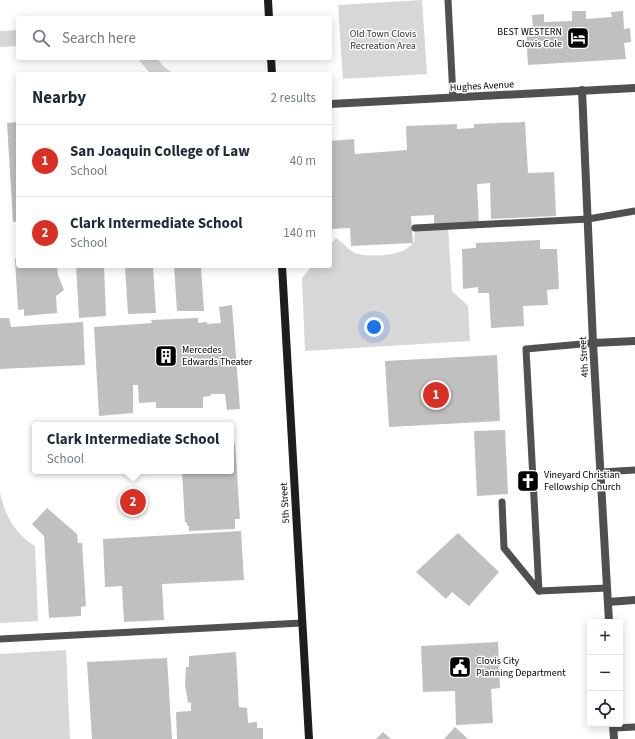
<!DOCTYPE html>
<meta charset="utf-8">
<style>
body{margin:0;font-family:"Source Sans 3",sans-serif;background:#f6f6f7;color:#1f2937}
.controls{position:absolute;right:12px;bottom:12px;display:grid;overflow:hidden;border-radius:4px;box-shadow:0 2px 10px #0003}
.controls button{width:36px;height:36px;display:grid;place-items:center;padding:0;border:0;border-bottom:1px solid #e0e1e3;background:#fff;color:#1f2937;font:20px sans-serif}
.you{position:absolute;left:374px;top:327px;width:14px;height:14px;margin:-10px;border:3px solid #fff;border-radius:50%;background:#1a73e8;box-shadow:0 0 0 6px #1a73e833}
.badge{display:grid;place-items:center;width:26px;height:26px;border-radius:50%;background:#d93025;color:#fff;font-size:13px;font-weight:700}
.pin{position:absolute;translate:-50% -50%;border:2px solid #fff;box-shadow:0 1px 4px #0006}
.popup{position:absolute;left:32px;top:422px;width:202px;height:52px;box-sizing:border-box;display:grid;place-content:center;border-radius:4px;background:#fff;filter:drop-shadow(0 1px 3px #0005);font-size:13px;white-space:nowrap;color:#747a83}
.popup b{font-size:15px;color:#1f2937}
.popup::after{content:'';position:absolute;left:50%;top:100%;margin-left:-8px;border:8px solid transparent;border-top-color:#fff}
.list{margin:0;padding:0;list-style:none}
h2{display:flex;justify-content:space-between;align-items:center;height:52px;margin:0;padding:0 16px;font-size:17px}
h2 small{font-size:13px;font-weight:400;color:#747a83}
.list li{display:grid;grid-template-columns:26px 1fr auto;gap:12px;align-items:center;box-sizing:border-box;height:72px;padding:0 16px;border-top:1px solid #e0e1e3}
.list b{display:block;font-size:15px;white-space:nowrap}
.list p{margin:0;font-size:13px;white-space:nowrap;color:#747a83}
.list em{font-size:13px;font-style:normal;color:#747a83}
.icon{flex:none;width:22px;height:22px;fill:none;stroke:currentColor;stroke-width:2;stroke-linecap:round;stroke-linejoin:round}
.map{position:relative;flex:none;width:635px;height:739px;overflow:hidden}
.search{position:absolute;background:#fff;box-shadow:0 2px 10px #0003;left:16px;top:16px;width:316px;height:44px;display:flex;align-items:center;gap:10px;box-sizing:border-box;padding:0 14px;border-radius:4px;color:#747a83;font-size:15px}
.panel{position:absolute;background:#fff;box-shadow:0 2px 10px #0003;left:16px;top:72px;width:316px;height:196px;border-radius:4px}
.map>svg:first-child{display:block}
.green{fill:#d7d7d7}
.building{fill:#c0c0c0}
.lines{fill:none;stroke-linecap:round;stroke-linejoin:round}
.service{stroke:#505050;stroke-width:7}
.minor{stroke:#505050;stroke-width:8}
.secondary{stroke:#1d1d1d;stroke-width:8}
.labels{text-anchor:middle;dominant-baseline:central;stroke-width:3;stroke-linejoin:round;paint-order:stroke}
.poi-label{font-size:10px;fill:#000;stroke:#fff;text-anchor:start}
.park-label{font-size:10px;fill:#2e2e2e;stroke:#fff}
.street-label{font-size:10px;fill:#000;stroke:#fff}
</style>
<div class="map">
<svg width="635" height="739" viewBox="0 0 635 739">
<rect width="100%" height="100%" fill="#fff"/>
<g class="green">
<path d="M422 0 427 74 343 79 338 5Z"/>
<path d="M18 30V46L0 47V31Z"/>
<path d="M137 58H157L164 67 174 74H151Z"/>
<path d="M448 226 452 291 468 306 470 341 305 351 302 278 312 266H330V245L336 238C342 242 347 248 353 252 365 258 393 256 405 250 408 248 411 245 414 242L415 228Z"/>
<path d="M0 492C4 514 15 534 35 546L38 621 0 623Z"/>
<path d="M66 650 70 739H0V654Z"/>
</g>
<g class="building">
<path d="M572 11H586V19L612 17 611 12 623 11 624 29 630 28 631 42 624 43 626 59 528 65 526 33H533L532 15 544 14V22L572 21Z"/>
<path d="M18 122V221L13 222 7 123Z"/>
<path d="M525 122 528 173 554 172 556 216 491 219 490 183 477 184 479 225 434 228V215L411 216 413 243 351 246 350 228 330 229V141L354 139 355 154 407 150 406 126 457 124V129L474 128V124Z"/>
<path d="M540 240V249H557L559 289 547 290 548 305 523 306 524 326 491 328 489 293H478V287L463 289 462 249 476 248V243Z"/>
<path d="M18 258V266H54L57 267 58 275 64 290 56 296 57 313 24 316V309L18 310 15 259Z"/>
<path d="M76 266H104L106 316 79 318Z"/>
<path d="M125 266H153L156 313 128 314Z"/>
<path d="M174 266H201L204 311H177Z"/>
<path d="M232 305 240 409 227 410 225 394H211L210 396 203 397V408H156V402L139 403 138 385H133V413L99 416 94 327 152 323 151 320 198 318V323L207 322V324L221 323 219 307Z"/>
<path d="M0 318H9L11 327 83 322 85 365 0 369Z"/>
<path d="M497 355 500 421 389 427 385 361Z"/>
<path d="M505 430 508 494 477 496 474 431Z"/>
<path d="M231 443H235L240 519H235V529L189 531V526H187V522L185 523 182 471H231Z"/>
<path d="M47 508 77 534 78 543H82L86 606 81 607V616L49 618 44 536 32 524Z"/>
<path d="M241 531 244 580 162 584 164 620 124 622 122 586 105 587 103 539Z"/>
<path d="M458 533 499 572 469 606 452 592 446 599 416 572Z"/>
<path d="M498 642 500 688 491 689 493 723 456 725 455 691 423 692 421 646Z"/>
<path d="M236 652 239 707 247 708 248 723 257 722V728H263V739H177L176 712 191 711V702L188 703 185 685 186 667H189V656Z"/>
<path d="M167 658 172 739H92L87 662Z"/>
<path d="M455 727 468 739H444Z"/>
<path d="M383 732 391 739H376Z"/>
</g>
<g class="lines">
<g class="service">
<path d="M448 0 453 97"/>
<path d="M415 228 588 219 635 211"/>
<path d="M593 343 526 349 539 591 607 588"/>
<path d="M601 472 635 470"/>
<path d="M502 502 504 548 539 591"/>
<path d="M0 639 302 623"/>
<path d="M614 728 635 727"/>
</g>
<g class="minor">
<path d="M582 90 593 343 609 622"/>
<path d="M330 104 635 88"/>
<path d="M593 343 635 341"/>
<path d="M608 602 635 600"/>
<path d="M613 724 614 739"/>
</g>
<g class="secondary">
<path d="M268 0 269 18"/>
<path d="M271 58 272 74"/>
<path d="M282 266 309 739"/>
</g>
</g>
<defs>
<g id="hotel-square" transform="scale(1.15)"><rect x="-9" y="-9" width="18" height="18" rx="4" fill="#000" stroke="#fff"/><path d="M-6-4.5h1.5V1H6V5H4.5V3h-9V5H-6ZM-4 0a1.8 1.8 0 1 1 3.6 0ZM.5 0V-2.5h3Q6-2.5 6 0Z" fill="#fff"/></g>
<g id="building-square" transform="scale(1.15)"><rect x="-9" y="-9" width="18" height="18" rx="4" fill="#000" stroke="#fff"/><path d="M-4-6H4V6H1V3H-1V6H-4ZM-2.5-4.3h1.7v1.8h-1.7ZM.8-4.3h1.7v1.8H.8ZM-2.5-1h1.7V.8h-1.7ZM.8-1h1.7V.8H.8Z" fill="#fff"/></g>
<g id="church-square" transform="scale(1.15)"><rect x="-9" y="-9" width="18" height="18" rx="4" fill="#000" stroke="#fff"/><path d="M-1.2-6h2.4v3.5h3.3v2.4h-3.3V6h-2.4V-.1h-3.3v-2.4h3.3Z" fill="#fff"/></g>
<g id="civic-square" transform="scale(1.15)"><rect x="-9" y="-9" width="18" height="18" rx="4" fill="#000" stroke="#fff"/><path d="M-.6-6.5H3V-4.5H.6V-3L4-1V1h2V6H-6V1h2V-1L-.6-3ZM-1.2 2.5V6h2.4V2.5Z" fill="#fff"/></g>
</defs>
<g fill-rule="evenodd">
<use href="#hotel-square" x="578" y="38"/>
<use href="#building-square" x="166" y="356"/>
<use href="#church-square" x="528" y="481"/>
<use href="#civic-square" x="460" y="667"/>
</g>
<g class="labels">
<g class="poi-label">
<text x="562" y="32" text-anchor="end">BEST WESTERN<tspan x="562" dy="12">Clovis Cole</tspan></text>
<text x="182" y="350">Mercedes<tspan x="182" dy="12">Edwards Theater</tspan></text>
<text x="544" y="475">Vineyard Christian<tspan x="544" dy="12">Fellowship Church</tspan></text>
<text x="476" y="661">Clovis City<tspan x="476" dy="12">Planning Department</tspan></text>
</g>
<g class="park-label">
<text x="383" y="34">Old Town Clovis<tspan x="383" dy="12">Recreation Area</tspan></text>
</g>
<g class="street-label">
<text transform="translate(482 86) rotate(-3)">Hughes Avenue</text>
<text transform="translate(584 357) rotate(-93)">4th Street</text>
<text transform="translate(285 503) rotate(-93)">5th Street</text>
</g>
</g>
</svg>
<div class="controls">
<button>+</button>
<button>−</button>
<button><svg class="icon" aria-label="locate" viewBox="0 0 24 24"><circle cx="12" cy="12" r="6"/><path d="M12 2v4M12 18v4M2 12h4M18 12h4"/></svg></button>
</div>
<div class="you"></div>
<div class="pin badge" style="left:436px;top:395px">1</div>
<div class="pin badge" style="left:133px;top:502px">2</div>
<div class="popup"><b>Clark Intermediate School</b>School</div>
<div class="search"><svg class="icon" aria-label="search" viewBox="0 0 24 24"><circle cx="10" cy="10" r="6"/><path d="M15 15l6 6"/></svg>Search here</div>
<section class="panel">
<h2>Nearby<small>2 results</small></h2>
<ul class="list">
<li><span class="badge">1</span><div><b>San Joaquin College of Law</b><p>School</p></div><em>40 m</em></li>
<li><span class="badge">2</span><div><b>Clark Intermediate School</b><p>School</p></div><em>140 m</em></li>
</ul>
</section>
</div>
